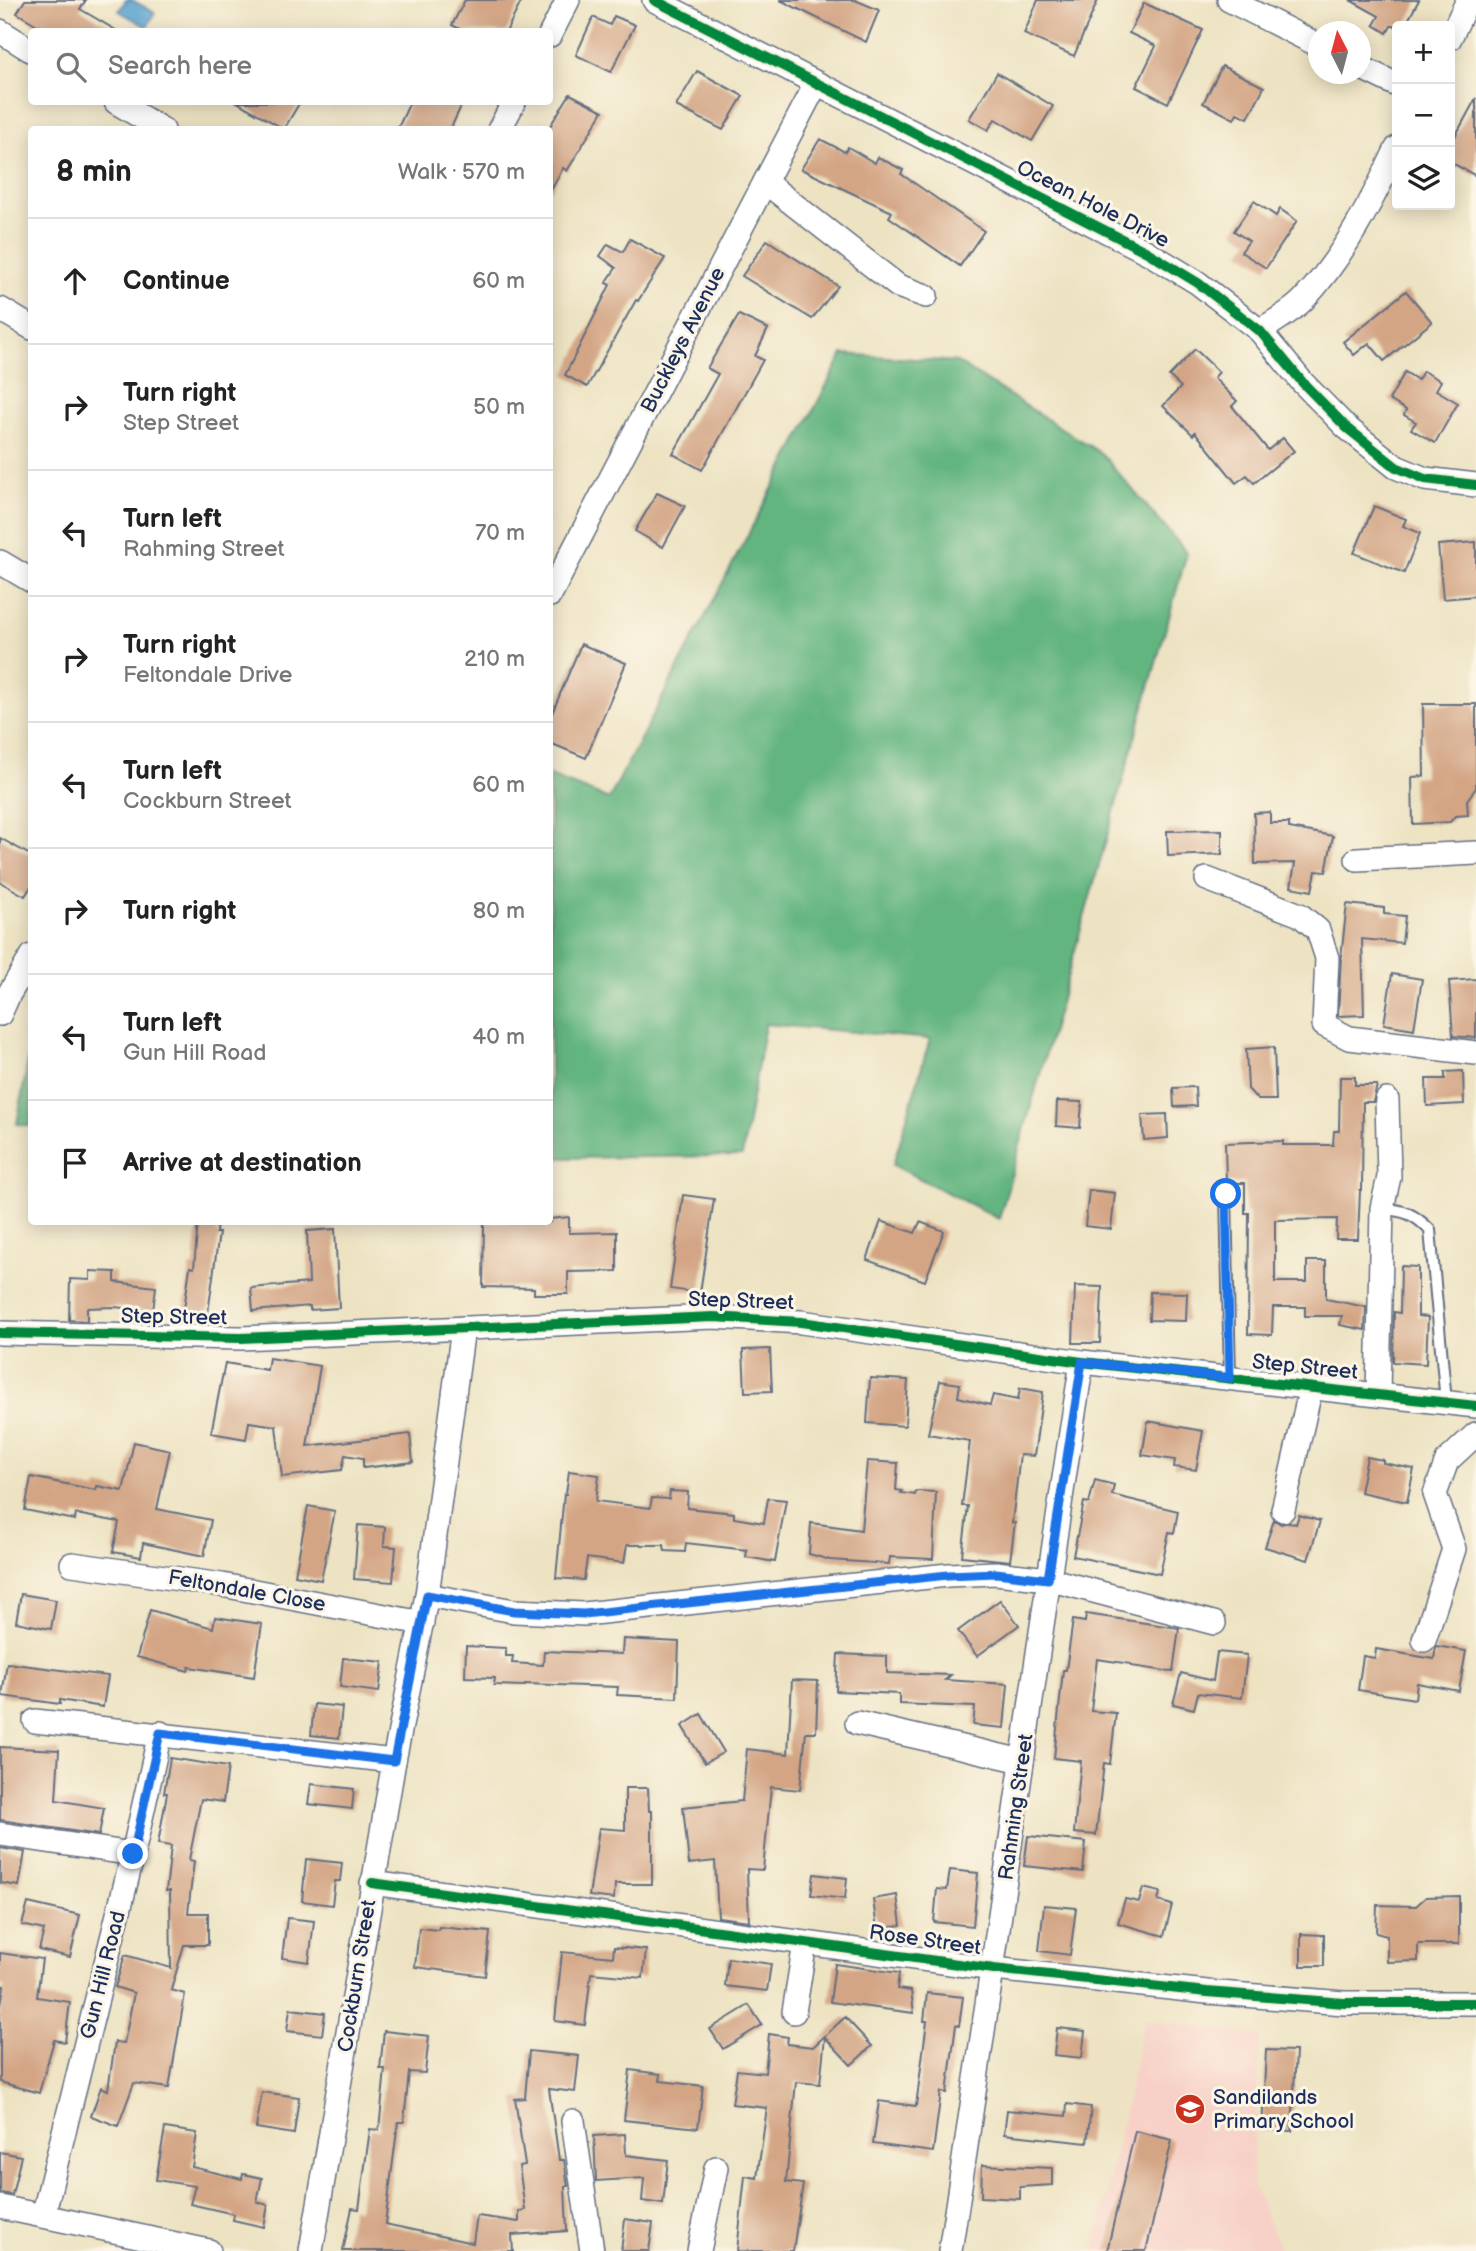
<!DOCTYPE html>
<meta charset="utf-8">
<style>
body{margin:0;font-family:"Balsamiq Sans",sans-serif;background:#f6f6f6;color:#222}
.controls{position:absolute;right:21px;top:21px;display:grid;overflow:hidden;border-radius:7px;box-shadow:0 4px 18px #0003}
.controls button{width:63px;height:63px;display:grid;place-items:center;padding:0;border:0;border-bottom:2px solid #e0e0e0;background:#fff;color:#222;font:35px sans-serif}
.compass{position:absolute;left:1308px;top:21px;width:63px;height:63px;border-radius:50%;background:#fff;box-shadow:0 4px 18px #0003;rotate:354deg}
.stop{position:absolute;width:21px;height:21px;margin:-16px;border:5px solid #1a73e8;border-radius:50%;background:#fff}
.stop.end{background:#1a73e8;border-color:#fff;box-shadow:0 2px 7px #0008}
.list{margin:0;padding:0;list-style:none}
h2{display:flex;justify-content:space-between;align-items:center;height:91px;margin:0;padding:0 28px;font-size:30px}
h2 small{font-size:23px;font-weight:400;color:#767676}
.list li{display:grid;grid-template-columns:46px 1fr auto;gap:21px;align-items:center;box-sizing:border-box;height:126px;padding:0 28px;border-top:2px solid #e0e0e0}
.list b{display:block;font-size:26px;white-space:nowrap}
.list p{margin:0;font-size:23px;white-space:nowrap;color:#767676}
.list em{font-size:23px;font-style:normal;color:#767676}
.icon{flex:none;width:38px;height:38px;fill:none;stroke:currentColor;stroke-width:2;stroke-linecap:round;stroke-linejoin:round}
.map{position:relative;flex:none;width:1476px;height:2251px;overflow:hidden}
.search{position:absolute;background:#fff;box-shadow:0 4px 18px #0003;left:28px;top:28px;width:525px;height:77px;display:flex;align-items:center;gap:18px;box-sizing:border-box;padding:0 24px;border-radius:7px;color:#767676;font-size:26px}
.panel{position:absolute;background:#fff;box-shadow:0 4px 18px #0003;left:28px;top:126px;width:525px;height:1099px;border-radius:7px}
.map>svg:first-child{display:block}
.built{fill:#f7d1c7}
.forest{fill:#64b580;stroke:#40726f;stroke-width:2}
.water{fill:#56a1ce;stroke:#386896;stroke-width:2}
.building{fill:#d3a585}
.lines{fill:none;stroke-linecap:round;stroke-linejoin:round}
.service-casing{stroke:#646e81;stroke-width:14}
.minor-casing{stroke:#646e81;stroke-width:26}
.service{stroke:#fff;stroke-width:10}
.minor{stroke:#fff;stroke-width:23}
.cycleway-casing{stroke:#fcf5e5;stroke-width:15}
.cycleway{stroke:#00873e;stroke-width:10}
.route{stroke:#1a73e8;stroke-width:9}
.labels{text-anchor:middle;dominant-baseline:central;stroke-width:6;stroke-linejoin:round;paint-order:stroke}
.street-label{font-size:21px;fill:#1b2f5e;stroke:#fcf5e5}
.poi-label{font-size:21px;fill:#1b2f5e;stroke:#fcf5e5;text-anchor:start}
</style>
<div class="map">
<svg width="1476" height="2251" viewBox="0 0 1476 2251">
<rect width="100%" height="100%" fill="#fcf5e5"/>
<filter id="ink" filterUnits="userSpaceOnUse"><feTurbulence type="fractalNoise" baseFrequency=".0143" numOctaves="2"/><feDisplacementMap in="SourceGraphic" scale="14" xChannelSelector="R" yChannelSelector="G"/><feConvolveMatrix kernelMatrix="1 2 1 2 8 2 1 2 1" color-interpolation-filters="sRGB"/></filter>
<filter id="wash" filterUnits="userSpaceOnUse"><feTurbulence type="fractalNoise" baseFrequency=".00686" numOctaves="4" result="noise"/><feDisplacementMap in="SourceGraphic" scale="28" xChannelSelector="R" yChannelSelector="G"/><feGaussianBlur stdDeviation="1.57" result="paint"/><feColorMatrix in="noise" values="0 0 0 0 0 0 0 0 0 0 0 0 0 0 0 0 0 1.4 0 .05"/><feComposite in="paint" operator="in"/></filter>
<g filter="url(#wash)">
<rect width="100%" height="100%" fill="#ede3c3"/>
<path class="built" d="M1144 2019 1260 2035 1252 2182 1281 2251H1094Z"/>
<g class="forest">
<path d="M843 354 957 362 1102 454 1187 553 999 1219 893 1165 930 1039 765 1024 742 1156 550 1158V776L609 799Z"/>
<path d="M29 1055 32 1056 31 1126 17 1124Z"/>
</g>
<path class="water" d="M126 0H132L155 13 147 27 119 11Z"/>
<g id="blocks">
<g class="building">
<path d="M25 0H86L80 9 119 32H49L17 13Z"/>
<path d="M465 0H522L506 32H465L452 25Z"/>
<path d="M780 0H855L879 10 866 42Z"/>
<path d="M1038 0H1098L1074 56 1024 34Z"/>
<path d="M1350 0H1419L1405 26H1391L1387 33 1374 25 1379 16Z"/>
<path d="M1144 3 1203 30 1168 103 1136 87 1156 46 1129 33Z"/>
<path d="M614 16 635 25 611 72 576 55 593 17 610 25Z"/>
<path d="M1222 66 1264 87 1248 118 1237 113 1234 119 1203 103Z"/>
<path d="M697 71 743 96 723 130 676 106Z"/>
<path d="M997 73 1053 106 1032 141 995 119 988 130 969 119Z"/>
<path d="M570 94 603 111 567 171 563 168 550 192V126Z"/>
<path d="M1476 98V176L1450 162V146Z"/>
<path d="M237 102H300L284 129Z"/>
<path d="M410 102H463L450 130H397Z"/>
<path d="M820 139 845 152 848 147 875 163 878 157 903 170 901 174 984 231 960 266 889 217 892 212 801 169Z"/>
<path d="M1254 201 1276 216 1280 209 1297 221 1266 268 1241 252 1249 241 1234 231Z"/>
<path d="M630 239 665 258 638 301 636 300 587 387 565 375 610 285 606 283 616 268 600 256 608 244 623 252Z"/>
<path d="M767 240 838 286 812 319 742 276Z"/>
<path d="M1406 291 1432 322 1384 361 1369 343 1354 355 1343 342Z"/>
<path d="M739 315 768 329 755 356 763 360 702 470 673 454 718 374 707 368Z"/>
<path d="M1195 349 1219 372 1214 378 1237 401 1232 406 1268 450 1283 438 1294 451 1254 483 1247 475 1236 483 1195 432 1193 435 1163 406 1181 387 1169 376Z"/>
<path d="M1423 371 1441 381 1436 390 1458 403 1435 443 1411 429 1416 422 1404 415 1406 410 1389 400 1405 372 1418 380Z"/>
<path d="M657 493 685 506 663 547 635 531Z"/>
<path d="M1374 506 1406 519 1403 526 1420 533 1404 573 1354 553Z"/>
<path d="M1476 542V596L1443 599 1438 545Z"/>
<path d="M581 644 626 663 586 758 550 743V718Z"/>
<path d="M1423 704H1476V788L1467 800 1468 815 1455 816 1450 822 1413 824 1412 777 1424 776Z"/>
<path d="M1270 812V823H1289V828L1333 836 1326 872 1316 871 1312 891 1291 887 1295 863 1255 864 1254 813Z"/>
<path d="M1222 830V854L1168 856 1167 831Z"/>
<path d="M0 838 32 856V885L25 896 0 882Z"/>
<path d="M1347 904 1384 908V914L1405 916 1402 943 1362 939 1364 1015 1338 1016 1341 957Z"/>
<path d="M1392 974 1422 979 1414 1029 1384 1024Z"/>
<path d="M1476 979V1038L1453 1036 1449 981Z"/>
<path d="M1274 1047 1276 1100H1258L1248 1089 1246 1049Z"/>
<path d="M1463 1071 1464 1104 1427 1106 1426 1079H1445V1072Z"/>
<path d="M1340 1077H1355V1085H1377L1373 1102H1363L1362 1190H1360L1358 1239H1336L1337 1219 1275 1220V1282H1307V1261H1326V1299L1366 1307 1365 1330 1340 1325 1342 1316H1305V1307H1273L1272 1335 1248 1334 1249 1213H1245V1183H1226L1225 1143 1283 1141V1145H1333L1334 1131H1339Z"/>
<path d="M1195 1087 1196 1106 1174 1107 1173 1088Z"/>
<path d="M1057 1101 1082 1102 1080 1128 1056 1126Z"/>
<path d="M1167 1114 1168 1138 1144 1140 1142 1115Z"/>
<path d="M1089 1190 1115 1193 1111 1229 1085 1226Z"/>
<path d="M683 1195 714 1199 700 1293 670 1289Z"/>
<path d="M569 1217V1233L617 1232V1271L568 1272V1294H534V1288L483 1287 484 1222H550V1219Z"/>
<path d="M881 1221 915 1233 920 1222 944 1231 925 1281 867 1260Z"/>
<path d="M198 1222H217L216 1233H219L208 1313 184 1309 190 1267 194 1268Z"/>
<path d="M335 1229 339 1308 310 1310V1306L253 1311 251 1288 309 1283 307 1231Z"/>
<path d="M1401 1266 1418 1267V1316L1428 1317 1426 1364 1393 1362 1394 1312 1400 1313Z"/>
<path d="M90 1271 115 1272V1282L156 1287 153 1311 114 1307 87 1308V1321L69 1320 70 1279 90 1280Z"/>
<path d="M1075 1286 1102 1287 1100 1343H1073Z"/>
<path d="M1150 1292 1187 1293 1186 1321 1149 1320Z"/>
<path d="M770 1349 772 1391 745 1392 743 1350Z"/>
<path d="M269 1358 320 1366 307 1446 410 1434 413 1462 363 1468V1458L345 1455 342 1470 282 1477 276 1426 249 1422 246 1439 211 1433 225 1363 267 1370Z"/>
<path d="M870 1378 908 1380 905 1426 867 1423Z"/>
<path d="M940 1381 960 1384 958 1397 990 1405 993 1395 1018 1400 1020 1388 1043 1392 1034 1456 1020 1455 1012 1523H1015L1010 1561 962 1556 968 1506H962L970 1441 928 1434Z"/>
<path d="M1148 1421 1203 1431 1196 1470 1174 1467 1175 1460 1142 1455Z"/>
<path d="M134 1442 170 1450 157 1509 211 1520 204 1556 143 1543 141 1557 113 1552 119 1522 76 1514 75 1520 25 1510 31 1477 96 1490 97 1486 123 1491Z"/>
<path d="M1367 1457 1383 1460V1463L1414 1469 1407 1502 1360 1492Z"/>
<path d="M867 1461 898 1463 896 1490 902 1491 901 1493 915 1495 916 1491 936 1492 933 1559 890 1557 889 1564 830 1560 809 1554 811 1523 861 1530Z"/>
<path d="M569 1471 599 1475 596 1501 650 1508 652 1498 669 1499 670 1491 688 1492 687 1508 734 1513V1518L764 1523 768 1498 786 1500 775 1562 746 1557 747 1550 686 1543 685 1552 665 1551 664 1545H627L624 1563 587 1558 584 1580 556 1578 564 1494H566Z"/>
<path d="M1095 1480 1114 1485 1112 1495 1178 1511 1174 1533 1169 1532 1160 1574 1073 1556 1084 1502 1089 1503Z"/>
<path d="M308 1506 335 1511 321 1580 295 1575Z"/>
<path d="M1299 1515 1320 1521 1308 1560 1265 1547 1274 1520 1281 1524 1289 1522 1296 1524Z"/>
<path d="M358 1525 385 1527 384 1546 396 1547 393 1582 354 1579Z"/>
<path d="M21 1594 56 1600 51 1629 16 1622Z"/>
<path d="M1000 1600 1019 1625 977 1656 958 1631Z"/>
<path d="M150 1610 213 1628 215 1617 262 1624 254 1677 189 1667 188 1671 137 1657Z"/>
<path d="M1086 1614 1179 1628 1173 1672 1131 1666V1664L1097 1659 1091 1711 1116 1713 1110 1764 1104 1763 1096 1835 1074 1833 1081 1761 1054 1758 1063 1670H1066L1073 1620 1085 1622Z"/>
<path d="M623 1639 679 1642 677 1698 617 1695 618 1687 525 1684V1686L494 1685 495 1678 465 1677 466 1646 506 1648V1656H513L512 1663 543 1665 544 1651 622 1654Z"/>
<path d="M1436 1646 1466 1651 1459 1691 1417 1683 1415 1699 1358 1690 1363 1656 1375 1658 1376 1649 1434 1659Z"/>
<path d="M1217 1652 1247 1655 1242 1698 1198 1693 1194 1709 1173 1704 1181 1673 1213 1681Z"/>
<path d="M838 1654 887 1656V1673L951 1675 945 1680 1008 1684 1004 1728 973 1725 975 1707 899 1704V1694L836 1691Z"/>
<path d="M343 1658 383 1662 379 1692 340 1687Z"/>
<path d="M7 1663 108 1676 103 1707 60 1700V1704L2 1696Z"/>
<path d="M792 1680 818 1681 816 1732H806L800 1790 771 1787 763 1870 747 1869 749 1921 718 1917 715 1861 689 1864 683 1807 742 1801 747 1749 788 1754Z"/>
<path d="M314 1704 342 1707 339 1738 311 1735Z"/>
<path d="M701 1714 724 1752 705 1763 682 1726Z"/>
<path d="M0 1747 59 1750 56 1800 104 1808 99 1835 0 1820Z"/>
<path d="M170 1758 228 1767 223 1802 201 1799 189 1860 194 1861 188 1913H208V1945H184L171 1990 185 1994 169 2088 134 2083 118 2126 91 2116 101 2087 108 2090 115 2042 124 2043 134 1993 115 1987 125 1955 171 1968 170 1891H166L171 1846 158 1844 167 1793H164Z"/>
<path d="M311 1784 354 1789 352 1809 308 1804Z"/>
<path d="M625 1788H648L649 1811H652V1884H615L614 1899 589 1896 599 1828 625 1830Z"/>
<path d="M1028 1836 1086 1842 1083 1872 1024 1866Z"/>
<path d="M0 1848 25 1852 19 1886 0 1883Z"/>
<path d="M306 1859 342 1863 340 1881H335L332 1905 302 1901Z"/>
<path d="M950 1870 978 1873 973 1926 934 1922 937 1889 947 1890Z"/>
<path d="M814 1874 847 1878 845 1899 811 1895Z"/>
<path d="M1143 1888 1160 1892 1158 1901 1172 1905 1164 1936 1118 1923 1125 1899 1139 1902Z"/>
<path d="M897 1895 901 1925 877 1929 873 1899Z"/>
<path d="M1459 1896V1944H1418V1961L1387 1962V1936L1376 1933 1377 1905 1416 1906 1426 1897Z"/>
<path d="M28 1903 80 1915 70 1957 39 1950 44 1930 22 1925Z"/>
<path d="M1044 1905 1076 1908 1070 1955 1039 1951Z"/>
<path d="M287 1918 314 1921 309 1962 282 1958Z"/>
<path d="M439 1927 490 1932 485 1976 415 1967 419 1928 438 1930Z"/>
<path d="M1301 1934 1324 1935V1966H1301Z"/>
<path d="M614 1947 646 1950 643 1978 591 1973 585 2025 555 2021 562 1952 613 1957Z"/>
<path d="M0 1953 42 1959 37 1997 70 2002 65 2042 54 2040 39 2093 0 2082V2010L4 1986 0 1985Z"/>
<path d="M728 1958 771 1964 767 1991 725 1986Z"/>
<path d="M835 1964 899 1973 897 1989 911 1991 914 2013 830 2002Z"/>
<path d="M927 1993 963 1997 959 2026 956 2025 947 2093 941 2092 933 2152 873 2144 879 2101 916 2106 927 2021H924Z"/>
<path d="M749 2005 762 2025 723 2049 710 2029Z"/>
<path d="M290 2009 325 2013 322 2035 287 2031Z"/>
<path d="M845 2017 872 2046 851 2065 825 2037 820 2084 796 2082 786 2182 803 2184 793 2251H737L745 2176 757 2178 767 2108 732 2104 737 2070 765 2073 769 2034 788 2037 787 2044 813 2047Z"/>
<path d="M1057 2028 1085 2031 1082 2058 1054 2055Z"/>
<path d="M384 2031 429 2036 425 2073 409 2072 404 2122H398L385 2224 473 2243 477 2216 519 2222V2211L525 2210 519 2166 525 2165 515 2099 525 2098 529 2051 579 2056 575 2092 549 2089 559 2160H564L568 2186H565L567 2231 512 2235 513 2251H343L352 2208 359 2209 370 2129 379 2130 385 2069H380Z"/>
<path d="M1266 2050 1296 2051 1292 2131 1262 2130Z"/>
<path d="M630 2070 661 2074 660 2081 703 2086 698 2128 624 2120Z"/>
<path d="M262 2092 299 2097 294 2134 256 2128Z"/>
<path d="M1067 2104 1091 2107 1087 2143 1004 2134 1007 2110 1066 2116Z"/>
<path d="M165 2128 197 2133 192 2167 242 2179 243 2174 262 2178 257 2202 268 2205 264 2227 233 2220 234 2214 190 2204 195 2186 156 2180Z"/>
<path d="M1135 2131 1172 2140 1146 2251H1107Z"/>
<path d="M625 2134 626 2155 668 2160 663 2204 642 2201 644 2178 596 2181 594 2136Z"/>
<path d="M0 2152 21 2156 12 2195 0 2193Z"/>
<path d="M982 2165 1052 2168V2185L1020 2187V2199L981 2197Z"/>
<path d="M625 2219 653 2223 649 2251H621Z"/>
</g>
</g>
</g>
<g filter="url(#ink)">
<use href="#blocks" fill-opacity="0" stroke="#646e81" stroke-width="2"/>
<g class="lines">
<g class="service-casing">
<g id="service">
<path d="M1226 1194 1230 1378"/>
<path d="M1382 1208C1405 1211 1413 1213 1430 1230L1446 1402"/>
</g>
</g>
<g class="minor-casing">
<g id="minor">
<path d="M654 0 1147 252 1198 283 1260 331 1303 383 1346 427 1396 467 1425 479 1476 485"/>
<path d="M1229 0 1318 45"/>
<path d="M0 31 32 51"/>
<path d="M550 35 568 0"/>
<path d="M1450 38 1468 0"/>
<path d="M1360 67 1397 85"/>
<path d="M116 102 163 130"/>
<path d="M499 130 514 102"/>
<path d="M765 182 898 286 926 296"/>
<path d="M0 309 32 328"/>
<path d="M1260 331C1274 321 1292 312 1304 299 1343 258 1373 199 1397 148"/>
<path d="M0 562 32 581"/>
<path d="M550 595 816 84"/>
<path d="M1357 859 1476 853"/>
<path d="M1207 879 1300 915 1318 930 1327 958 1324 1025 1349 1038 1476 1053"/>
<path d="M0 1014 9 994 32 956"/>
<path d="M0 1333 241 1338 713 1317 801 1322 1082 1362 1476 1406"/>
<path d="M1378 1395 1382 1208 1389 1177 1387 1100"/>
<path d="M1283 1510 1311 1387"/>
<path d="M72 1564 222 1585 422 1623"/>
<path d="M427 1595 514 1611 584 1614 948 1575 996 1573 1048 1579 1214 1623"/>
<path d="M1424 1640 1454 1549 1435 1494 1447 1461 1476 1434"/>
<path d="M35 1721 394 1761"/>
<path d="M857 1723 1022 1761"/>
<path d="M0 1834 133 1854"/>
<path d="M372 1883 994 1969 1207 1992 1344 2003H1476"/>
<path d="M794 2012 805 1943"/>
<path d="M573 2121 592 2251"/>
<path d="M0 2207 209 2251"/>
<path d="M43 2216 133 1854 160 1733"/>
<path d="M311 2251 394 1761 427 1595 463 1328"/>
<path d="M699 2251 716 2168"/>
<path d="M950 2251C996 1955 1035 1658 1082 1362"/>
</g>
</g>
<use href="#service" class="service"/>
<use href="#minor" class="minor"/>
<g class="cycleway-casing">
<g id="cycleway">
<path d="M654 0 1147 252 1198 283 1260 331 1303 383 1346 427 1396 467 1425 479 1476 485"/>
<path d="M0 1333 241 1338 713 1317 801 1322 1082 1362 1476 1406"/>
<path d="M372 1883 994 1969 1207 1992 1344 2003H1476"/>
</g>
</g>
<use href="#cycleway" class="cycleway"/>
</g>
</g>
<g class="lines" filter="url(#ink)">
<path class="route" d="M133 1854 160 1733 394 1761 427 1595 514 1611 584 1614 948 1575 996 1573 1048 1579 1082 1362 1230 1378 1226 1194"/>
</g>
<defs>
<g id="school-disc" transform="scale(1.575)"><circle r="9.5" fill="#c8321e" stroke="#fcf5e5"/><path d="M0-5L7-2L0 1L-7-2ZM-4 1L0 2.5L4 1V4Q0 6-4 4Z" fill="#fff"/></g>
</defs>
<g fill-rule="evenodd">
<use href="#school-disc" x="1190" y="2109"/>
</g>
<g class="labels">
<g class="street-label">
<text transform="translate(1093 204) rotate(27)">Ocean Hole Drive</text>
<text transform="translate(683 340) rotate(-63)">Buckleys Avenue</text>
<text transform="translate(741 1301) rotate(2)">Step Street</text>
<text transform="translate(174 1317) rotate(1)">Step Street</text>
<text transform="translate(1305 1367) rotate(6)">Step Street</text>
<text transform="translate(247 1591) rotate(10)">Feltondale Close</text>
<text transform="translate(1016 1807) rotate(-82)">Rahming Street</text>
<text transform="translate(925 1940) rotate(8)">Rose Street</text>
<text transform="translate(103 1975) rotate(-76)">Gun Hill Road</text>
<text transform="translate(357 1976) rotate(-81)">Cockburn Street</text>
</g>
<g class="poi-label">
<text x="1213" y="2097">Sandilands<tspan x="1213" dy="24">Primary School</tspan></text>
</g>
</g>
</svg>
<div class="controls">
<button>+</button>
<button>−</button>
<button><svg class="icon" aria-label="layers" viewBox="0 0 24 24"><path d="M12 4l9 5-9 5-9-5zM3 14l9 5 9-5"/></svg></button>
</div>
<svg class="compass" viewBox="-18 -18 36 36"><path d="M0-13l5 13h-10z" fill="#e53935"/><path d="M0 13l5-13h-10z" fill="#767676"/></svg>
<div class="stop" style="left:1226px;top:1194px"></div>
<div class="stop end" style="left:133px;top:1854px"></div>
<div class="search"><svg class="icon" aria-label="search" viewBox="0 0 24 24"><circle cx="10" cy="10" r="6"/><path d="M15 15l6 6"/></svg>Search here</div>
<section class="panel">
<h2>8 min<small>Walk · 570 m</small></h2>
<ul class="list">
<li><svg class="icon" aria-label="ahead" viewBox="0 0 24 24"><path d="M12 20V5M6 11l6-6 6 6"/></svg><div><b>Continue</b></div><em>60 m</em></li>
<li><svg class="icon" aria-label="right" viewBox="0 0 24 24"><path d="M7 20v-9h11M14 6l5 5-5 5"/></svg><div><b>Turn right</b><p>Step Street</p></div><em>50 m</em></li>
<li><svg class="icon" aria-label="left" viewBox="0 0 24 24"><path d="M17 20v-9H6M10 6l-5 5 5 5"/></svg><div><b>Turn left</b><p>Rahming Street</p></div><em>70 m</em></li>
<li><svg class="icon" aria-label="right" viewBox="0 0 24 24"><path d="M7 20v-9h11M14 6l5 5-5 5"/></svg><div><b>Turn right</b><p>Feltondale Drive</p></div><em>210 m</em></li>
<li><svg class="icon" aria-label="left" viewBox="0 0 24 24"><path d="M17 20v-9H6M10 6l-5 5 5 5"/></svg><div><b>Turn left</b><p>Cockburn Street</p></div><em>60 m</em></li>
<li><svg class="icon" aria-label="right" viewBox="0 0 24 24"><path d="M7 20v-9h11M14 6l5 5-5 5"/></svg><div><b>Turn right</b></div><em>80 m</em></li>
<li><svg class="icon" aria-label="left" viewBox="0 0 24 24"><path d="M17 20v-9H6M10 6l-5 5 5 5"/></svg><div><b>Turn left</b><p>Gun Hill Road</p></div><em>40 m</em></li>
<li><svg class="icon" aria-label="arrive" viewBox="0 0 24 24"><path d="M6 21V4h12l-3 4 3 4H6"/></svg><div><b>Arrive at destination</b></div></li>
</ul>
</section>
</div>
